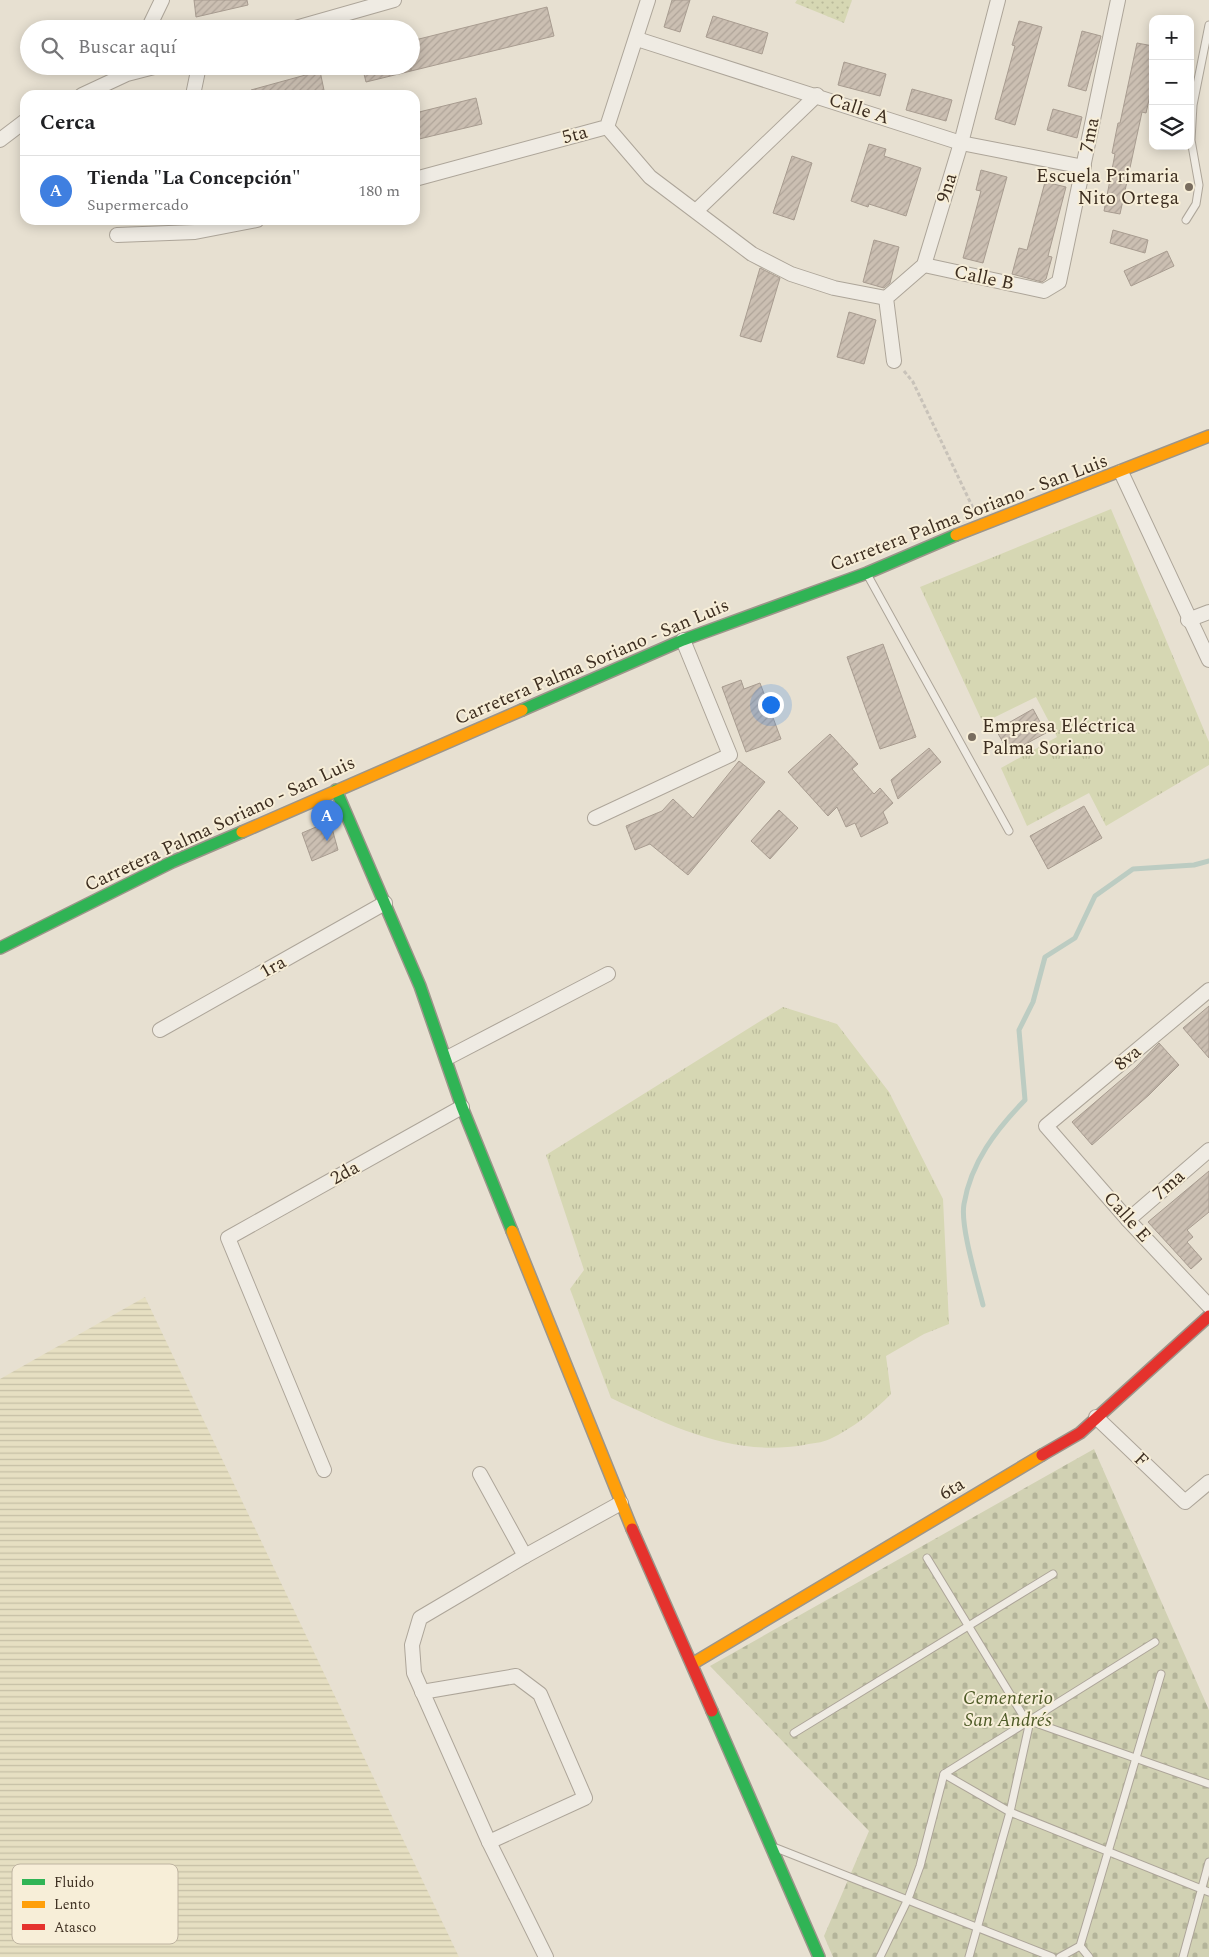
<!DOCTYPE html>
<html lang="es">
<meta charset="utf-8">
<style>
body{margin:0;font-family:Spectral,serif;background:#f2f2f2;color:#202124}
.controls{position:absolute;right:15px;top:15px;display:grid;overflow:hidden;border-radius:10px;box-shadow:0 2px 12px #0003}
.controls button{width:45px;height:45px;display:grid;place-items:center;padding:0;border:0;border-bottom:1px solid #e0e0e0;background:#fff;color:#202124;font:25px sans-serif}
.you{position:absolute;left:770px;top:704px;width:18px;height:18px;margin:-12px;border:4px solid #fff;border-radius:50%;background:#1a73e8;box-shadow:0 0 0 8px #1a73e833}
.badge{display:grid;place-items:center;width:32px;height:32px;border-radius:50%;background:#ea580c;color:#fff;font-size:16px;font-weight:700}
.pin{position:absolute;translate:-50% -41px;filter:drop-shadow(0 1px 2px #0008)}
.pin::after{content:'';position:absolute;top:26px;width:18px;height:15px;background:inherit;clip-path:polygon(0 0,100% 0,50% 100%)}
.list{margin:0;padding:0;list-style:none}
h2{display:flex;justify-content:space-between;align-items:center;height:65px;margin:0;padding:0 20px;font-size:21px}
h2 small{font-size:16px;font-weight:400;color:#757577}
.list li{display:grid;grid-template-columns:32px 1fr auto;gap:15px;align-items:center;box-sizing:border-box;height:70px;padding:0 20px;border-top:1px solid #e0e0e0}
.list b{display:block;font-size:19px;white-space:nowrap}
.list p{margin:0;font-size:16px;white-space:nowrap;color:#757577}
.list em{font-size:16px;font-style:normal;color:#757577}
.icon{flex:none;width:28px;height:28px;fill:none;stroke:currentColor;stroke-width:2;stroke-linecap:round;stroke-linejoin:round}
.map{position:relative;flex:none;width:1209px;height:1957px;overflow:hidden}
.search{position:absolute;background:#fff;box-shadow:0 2px 12px #0003;left:20px;top:20px;width:400px;height:55px;display:flex;align-items:center;gap:12px;box-sizing:border-box;padding:0 18px;border-radius:28px;color:#757577;font-size:19px}
.panel{position:absolute;background:#fff;box-shadow:0 2px 12px #0003;left:20px;top:90px;width:400px;height:135px;border-radius:15px}
.map>svg:first-child{display:block}
.farmland{fill:url(#farmland-rules)}
.grass{fill:url(#grass-tufts)}
.cemetery{fill:url(#cemetery-stones)}
.park{fill:url(#park-dots)}
.lines{fill:none;stroke-linecap:round;stroke-linejoin:round}
.stream{stroke:#bcccc2;stroke-width:5}
.building{fill:url(#building-hatch);stroke:#a89c90}
.lane-casing{stroke:#ada599;stroke-width:9}
.street-casing{stroke:#ada599;stroke-width:16}
.fast-casing{stroke:#9c958a;stroke-width:14}
.slow-casing{stroke:#9c958a;stroke-width:14}
.jam-casing{stroke:#9c958a;stroke-width:14}
.path{stroke:#c8c2b9;stroke-width:3;stroke-dasharray:4 2.5;stroke-linecap:butt}
.lane{stroke:#efebe3;stroke-width:7}
.street{stroke:#efebe3;stroke-width:14}
.fast{stroke:#30b455;stroke-width:11}
.slow{stroke:#ff9f0a;stroke-width:11}
.jam{stroke:#e5322d;stroke-width:11}
.poi-dot{fill:#786c5e;stroke:#f7eed8;stroke-width:2}
.labels{text-anchor:middle;dominant-baseline:central;stroke-width:4;stroke-linejoin:round;paint-order:stroke}
.street-label{font-size:19px;fill:#3d2e20;stroke:#f7eed8}
.poi-label{font-size:19px;fill:#3d2e20;stroke:#f7eed8;text-anchor:end}
.park-label{font-size:19px;font-style:italic;fill:#4d5a26;stroke:#f7eed8}
.key{fill:#f7eed8;stroke:#bfb4a1;stroke-width:1}
.key-label{font-size:14px;fill:#3d2e20}
</style>
<div class="map">
<svg width="1209" height="1957" viewBox="0 0 1209 1957">
<defs>
<pattern id="farmland-rules" width="6" height="5" patternUnits="userSpaceOnUse" patternTransform="scale(1.25)"><rect width="6" height="5" fill="#e6dfc2"/><path d="M0 2.5h6" fill="none" stroke="#c6c0a6"/></pattern>
<pattern id="grass-tufts" width="24" height="20" patternUnits="userSpaceOnUse" patternTransform="scale(1.25)"><rect width="24" height="20" fill="#d6d7b3"/><path d="M3 7l-1-3M5 7V3M7 7l1-3M15 17l-1-3M17 17v-4M19 17l1-3" fill="none" stroke="#b9b99a"/></pattern>
<pattern id="cemetery-stones" width="16" height="16" patternUnits="userSpaceOnUse" patternTransform="scale(1.25)"><rect width="16" height="16" fill="#d1d1b3"/><path d="M2 7V4a2 2 0 0 1 4 0v3zM10 15v-3a2 2 0 0 1 4 0v3z" fill="#b4b49a"/></pattern>
<pattern id="park-dots" width="8" height="8" patternUnits="userSpaceOnUse" patternTransform="scale(1.25)"><rect width="8" height="8" fill="#d6d7b3"/><path d="M2 2h.1M6 6h.1" fill="none" stroke="#b9b99a" stroke-width="1.8" stroke-linecap="round"/></pattern>
<pattern id="building-hatch" width="6" height="6" patternUnits="userSpaceOnUse" patternTransform="scale(1.25)"><rect width="6" height="6" fill="#cbbfb2"/><path d="M-1 1l2-2M0 6l6-6M5 7l2-2" fill="none" stroke="#afa499"/></pattern>
</defs>
<rect width="100%" height="100%" fill="#e7e0d1"/>
<path class="farmland" d="M145 1297 459 1957H0V1379Z"/>
<g class="grass">
<path d="M1111 509 1209 742V765L1106 826 1089 793 1027 826 1001 768 1057 737 1036 697 983 723 920 587Z"/>
<path d="M783 1007 837 1024 889 1092 943 1199 949 1324 924 1334 886 1356 891 1394C873 1412 853 1428 830 1439 822 1443 812 1443 804 1445 733 1457 673 1427 611 1398L570 1289 584 1270 546 1155Z"/>
</g>
<path class="cemetery" d="M1094 1449 1209 1710V1957H833L824 1936 869 1831 710 1666Z"/>
<path class="park" d="M797 0H852L844 23 795 3Z"/>
<g class="lines">
<path class="stream" d="M983 1305C977 1281 960 1226 964 1204 971 1162 996 1130 1025 1100L1019 1030 1033 1002 1045 957 1075 938 1095 896 1133 869 1194 865 1209 861"/>
</g>
<g class="building">
<path d="M194 0H247L248 5 196 17Z"/>
<path d="M672 0H690L680 32 664 27Z"/>
<path d="M547 7 554 36 411 71V41Z"/>
<path d="M713 16 768 33 762 54 706 37Z"/>
<path d="M1019 21 1042 27 1015 125 995 119 1015 46 1012 45Z"/>
<path d="M1082 31 1101 36 1086 91 1068 86Z"/>
<path d="M1137 43 1153 46V82L1146 113 1142 112 1120 214 1104 211 1115 154 1112 153 1118 123H1120Z"/>
<path d="M844 62 886 74 880 96 838 85Z"/>
<path d="M362 66H410L411 71 366 82Z"/>
<path d="M320 71 325 95H252L251 90Z"/>
<path d="M912 89 952 100 946 121 906 110Z"/>
<path d="M476 98 482 124 415 140V113Z"/>
<path d="M1053 109 1082 117 1077 138 1047 130Z"/>
<path d="M869 144 886 149 884 156 921 168 906 216 869 204 868 207 851 201Z"/>
<path d="M792 156 812 163 794 220 773 213Z"/>
<path d="M981 170 1007 177 983 263 963 258 981 191 976 190Z"/>
<path d="M1045 182 1066 187 1048 256 1052 257 1046 279 1042 282 1012 274 1019 248 1027 250Z"/>
<path d="M1113 230 1148 240 1145 253 1110 243Z"/>
<path d="M874 240 899 247 890 283 884 288 863 282Z"/>
<path d="M1167 251 1174 266 1131 286 1124 271Z"/>
<path d="M760 268 780 278 761 342 740 336Z"/>
<path d="M849 312 876 320 864 364 837 357Z"/>
<path d="M883 644 916 737 880 749 847 657Z"/>
<path d="M741 680 744 689 760 683 781 739 746 752 722 687Z"/>
<path d="M1033 709 1046 733 1009 753 996 730Z"/>
<path d="M830 734 858 764 852 769 874 794 880 788 893 803 883 812 888 823 861 837 855 823 846 827 837 807 828 816 788 772Z"/>
<path d="M929 748 941 762 898 799 891 780Z"/>
<path d="M739 761 765 782 688 875 650 844 635 850 626 826 662 811 673 799 693 818Z"/>
<path d="M1084 806 1102 838 1048 869 1030 836Z"/>
<path d="M779 810 798 828 770 859 751 841Z"/>
<path d="M330 821 338 850 312 861 302 833Z"/>
<path d="M1209 1006V1058L1183 1028Z"/>
<path d="M1159 1043 1179 1065 1149 1095 1092 1145 1072 1122 1135 1068Z"/>
<path d="M1209 1171V1212L1187 1230 1193 1237 1187 1242 1202 1259 1191 1269 1148 1222Z"/>
</g>
<g class="lines">
<g class="lane-casing">
<g id="lane">
<path d="M1186 220 1196 204 1199 185 1191 140 1193 105 1209 25"/>
<path d="M867 574 1009 831"/>
<path d="M927 1558 1027 1722"/>
<path d="M794 1733 1053 1574"/>
<path d="M944 1774 1010 1812 1209 1892"/>
<path d="M776 1848 1052 1957"/>
<path d="M1080 1946 1089 1957"/>
<path d="M880 1957 908 1899 920 1866 944 1774 1155 1642"/>
<path d="M969 1957 1010 1812 1030 1721 1209 1784"/>
<path d="M1060 1957 1080 1946 1161 1674"/>
<path d="M1183 1957 1209 1862"/>
</g>
</g>
<g class="street-casing">
<g id="street">
<path d="M148 29 162 0"/>
<path d="M292 29 394 0"/>
<path d="M637 39 961 143 1084 167"/>
<path d="M82 95 127 74 158 66"/>
<path d="M193 95 199 66"/>
<path d="M607 127 650 177 752 254 791 274 834 288 886 298"/>
<path d="M0 140 25 121"/>
<path d="M415 179 607 127 648 0"/>
<path d="M696 211 817 95"/>
<path d="M117 235 195 232 257 220"/>
<path d="M924 265 1044 291 1059 282 1118 0"/>
<path d="M894 361 886 298 924 265 961 143 998 0"/>
<path d="M1121 472 1209 660"/>
<path d="M1188 620 1209 612"/>
<path d="M595 818 730 755 683 640"/>
<path d="M1209 990 1046 1126 1128 1220 1209 1306"/>
<path d="M160 1030 385 903"/>
<path d="M447 1058 608 974"/>
<path d="M1128 1220 1209 1150"/>
<path d="M1096 1417 1185 1502 1209 1482"/>
<path d="M324 1470 228 1238 462 1107"/>
<path d="M480 1474 525 1556"/>
<path d="M422 1692 516 1676 540 1694 585 1798 489 1842"/>
<path d="M546 1957 489 1842 414 1673 412 1645 420 1618 525 1556 621 1503"/>
</g>
</g>
<g class="fast-casing">
<g id="fast">
<path d="M522 710 683 640 867 573 956 535"/>
<path d="M336 790 420 986 462 1107 512 1231"/>
<path d="M0 948 172 862 242 832"/>
<path d="M712 1711 819 1957"/>
</g>
</g>
<g class="slow-casing">
<g id="slow">
<path d="M956 535 1209 436"/>
<path d="M242 832 522 710"/>
<path d="M512 1231 632 1529"/>
<path d="M692 1664 1042 1455"/>
</g>
</g>
<g class="jam-casing">
<g id="jam">
<path d="M1042 1455 1080 1433 1209 1316"/>
<path d="M632 1529 712 1711"/>
</g>
</g>
<path class="path" d="M904 371 913 382 973 508"/>
<use href="#lane" class="lane"/>
<use href="#street" class="street"/>
<use href="#fast" class="fast"/>
<use href="#slow" class="slow"/>
<use href="#jam" class="jam"/>
</g>
<g class="poi-dot">
<circle cx="1189" cy="187" r="5"/>
<circle cx="972" cy="737" r="5"/>
</g>
<g class="labels">
<g class="street-label">
<text transform="translate(859 109) rotate(18)">Calle A</text>
<text transform="translate(575 135) rotate(-15)">5ta</text>
<text transform="translate(1090 135) rotate(-79)">7ma</text>
<text transform="translate(947 188) rotate(-73)">9na</text>
<text transform="translate(984 278) rotate(12)">Calle B</text>
<text transform="translate(969 513) rotate(-21)">Carretera Palma Soriano - San Luis</text>
<text transform="translate(592 662) rotate(-23)">Carretera Palma Soriano - San Luis</text>
<text transform="translate(220 824) rotate(-25)">Carretera Palma Soriano - San Luis</text>
<text transform="translate(273 967) rotate(-29)">1ra</text>
<text transform="translate(1128 1058) rotate(-40)">8va</text>
<text transform="translate(345 1173) rotate(-29)">2da</text>
<text transform="translate(1169 1185) rotate(-41)">7ma</text>
<text transform="translate(1127 1217) rotate(48)">Calle E</text>
<text transform="translate(1141 1460) rotate(44)">F</text>
<text transform="translate(952 1489) rotate(-31)">6ta</text>
</g>
<g class="poi-label">
<text x="1179" y="176">Escuela Primaria<tspan x="1179" dy="22">Nito Ortega</tspan></text>
<text x="982" y="726" text-anchor="start">Empresa Eléctrica<tspan x="982" dy="22">Palma Soriano</tspan></text>
</g>
<g class="park-label">
<text x="1008" y="1698">Cementerio<tspan x="1008" dy="22">San Andrés</tspan></text>
</g>
</g>
<rect x="12" y="1864" width="166" height="80" rx="8" class="key"/>
<rect x="22" y="1879" width="23" height="6" fill="#30b455"/>
<rect x="22" y="1901" width="23" height="7" fill="#ff9f0a"/>
<rect x="22" y="1924" width="23" height="6" fill="#e5322d"/>
<g class="key-label">
<text x="54" y="1887">Fluido</text>
<text x="54" y="1909">Lento</text>
<text x="54" y="1932">Atasco</text>
</g>
</svg>
<div class="controls">
<button>+</button>
<button>−</button>
<button><svg class="icon" aria-label="layers" viewBox="0 0 24 24"><path d="M12 4l9 5-9 5-9-5zM3 14l9 5 9-5"/></svg></button>
</div>
<div class="you"></div>
<div class="pin badge" style="left:327px;top:841px;background:#3f7fe0">A</div>
<div class="search"><svg class="icon" aria-label="search" viewBox="0 0 24 24"><circle cx="10" cy="10" r="6"/><path d="M15 15l6 6"/></svg>Buscar aquí</div>
<section class="panel">
<h2>Cerca<small></small></h2>
<ul class="list">
<li><span class="badge" style="background:#3f7fe0">A</span><div><b>Tienda &quot;La Concepción&quot;</b><p>Supermercado</p></div><em>180 m</em></li>
</ul>
</section>
</div>
